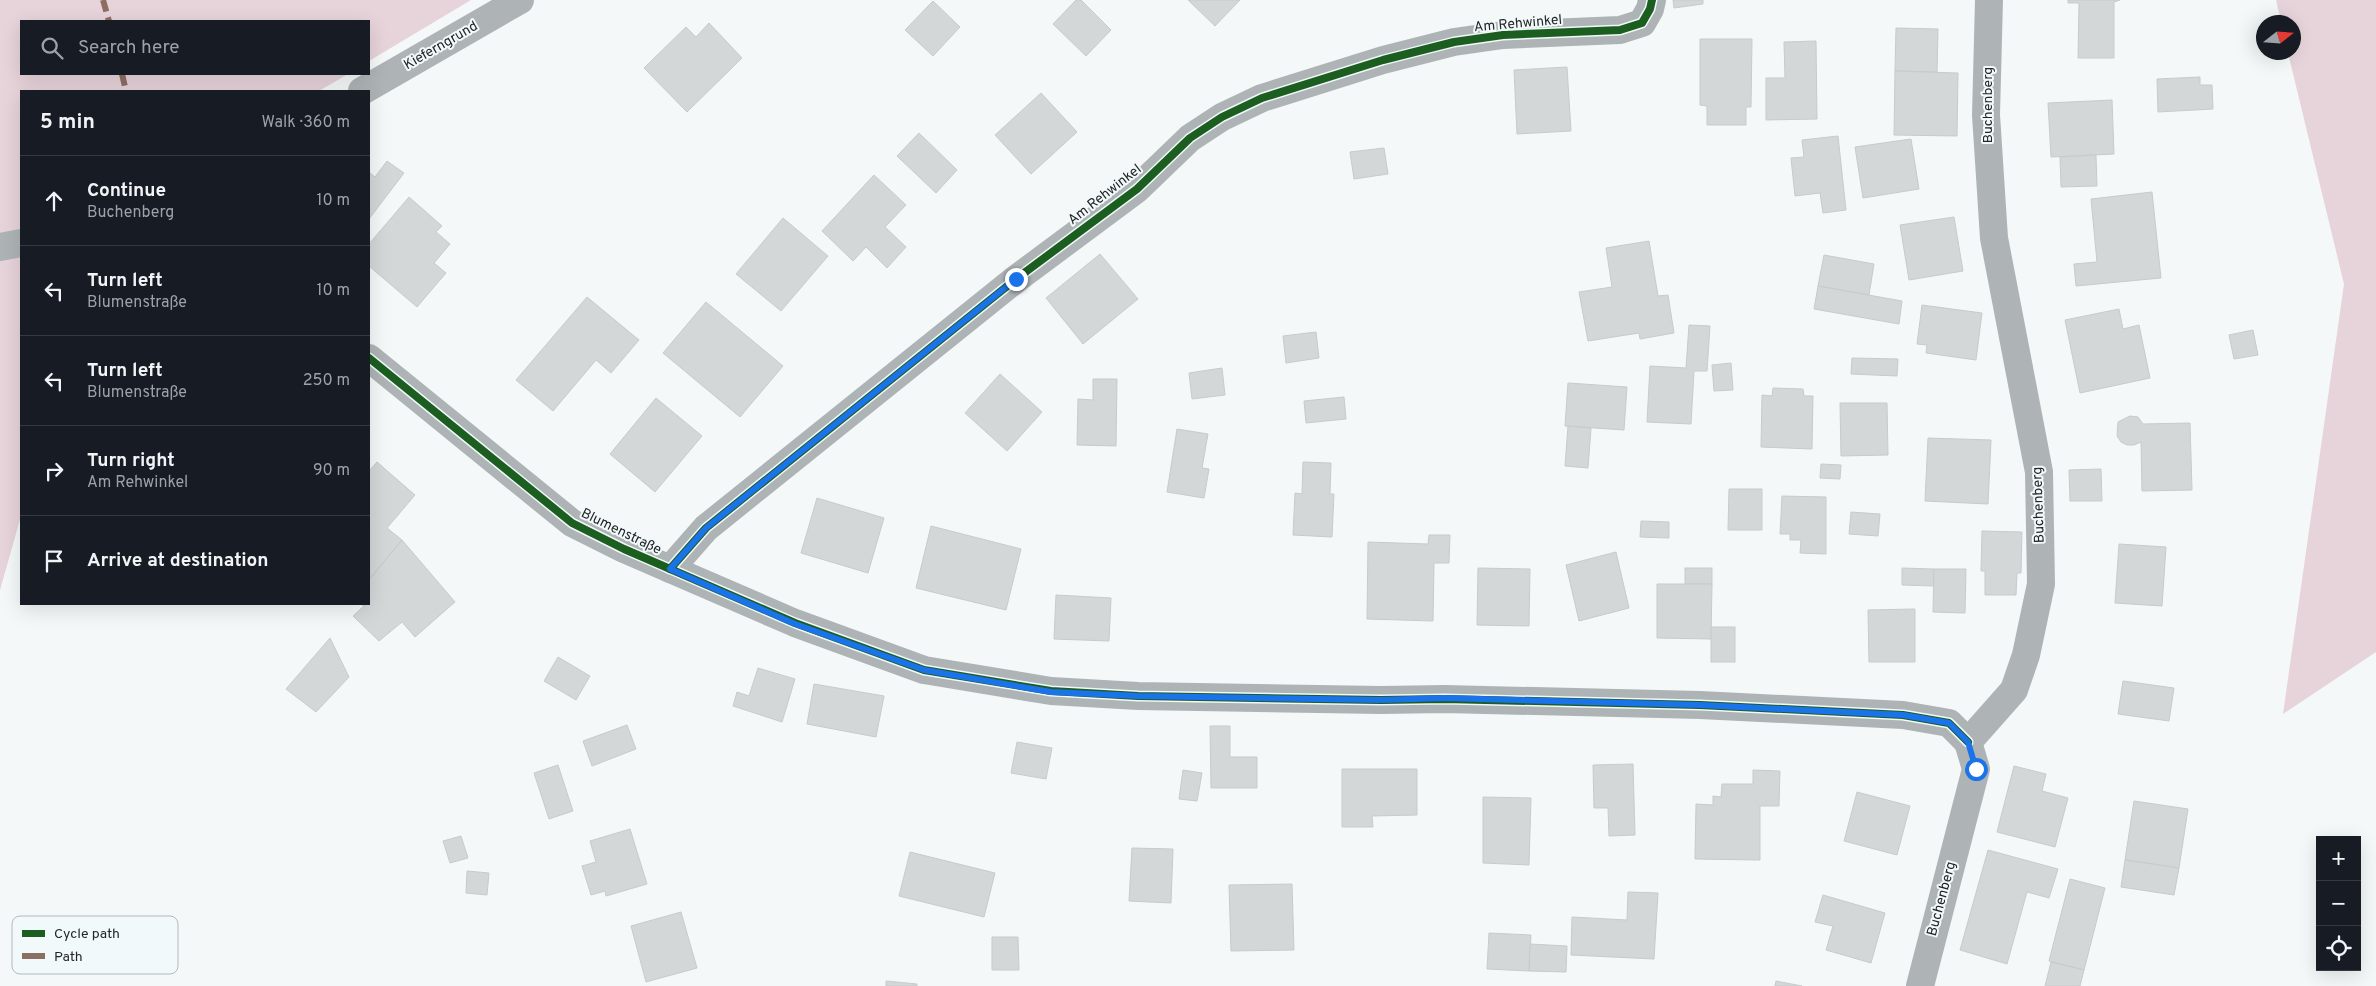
<!DOCTYPE html>
<meta charset="utf-8">
<style>
body{margin:0;font-family:Overpass,sans-serif;background:#242831;color:#f1f3f6}
.controls{position:absolute;right:15px;bottom:15px;display:grid;overflow:hidden;border-radius:0px;box-shadow:0 5px 20px #0002}
.controls button{width:45px;height:45px;display:grid;place-items:center;padding:0;border:0;border-bottom:1px solid #363941;background:#171b24;color:#f1f3f6;font:25px sans-serif}
.compass{position:absolute;left:2256px;top:15px;width:45px;height:45px;border-radius:50%;background:#171b24;box-shadow:0 5px 20px #0002;rotate:73deg}
.stop{position:absolute;width:15px;height:15px;margin:-11px;border:4px solid #1a73e8;border-radius:50%;background:#fff}
.stop.end{background:#1a73e8;border-color:#fff;box-shadow:0 1px 5px #0008}
.list{margin:0;padding:0;list-style:none}
h2{display:flex;justify-content:space-between;align-items:center;height:65px;margin:0;padding:0 20px;font-size:21px}
h2 small{font-size:16px;font-weight:400;color:#9ea1a6}
.list li{display:grid;grid-template-columns:32px 1fr auto;gap:15px;align-items:center;box-sizing:border-box;height:90px;padding:0 20px;border-top:1px solid #363941}
.list b{display:block;font-size:19px;white-space:nowrap}
.list p{margin:0;font-size:16px;white-space:nowrap;color:#9ea1a6}
.list em{font-size:16px;font-style:normal;color:#9ea1a6}
.icon{flex:none;width:28px;height:28px;fill:none;stroke:currentColor;stroke-width:2;stroke-linecap:round;stroke-linejoin:round}
.map{position:relative;flex:none;width:2376px;height:986px;overflow:hidden}
.search{position:absolute;background:#171b24;box-shadow:0 5px 20px #0002;left:20px;top:20px;width:350px;height:55px;display:flex;align-items:center;gap:12px;box-sizing:border-box;padding:0 18px;border-radius:0px;color:#9ea1a6;font-size:19px}
.panel{position:absolute;background:#171b24;box-shadow:0 5px 20px #0002;left:20px;top:90px;width:350px;height:515px;border-radius:0px}
.map>svg:first-child{display:block}
.forest{fill:#e7d3da}
.building{fill:#d4d7d8;stroke:#c7cbcb}
.lines{fill:none;stroke-linecap:round;stroke-linejoin:round}
.minor{stroke:#aeb4b6;stroke-width:28}
.quiet{stroke:#8d6e63;stroke-width:6;stroke-dasharray:12 6;stroke-linecap:butt}
.cycleway-casing{stroke:#f2f9fa;stroke-width:11}
.cycleway{stroke:#1b5e20;stroke-width:8}
.route{stroke:#1a73e8;stroke-width:6}
.labels{text-anchor:middle;dominant-baseline:central;stroke-width:4;stroke-linejoin:round;paint-order:stroke}
.street-label{font-size:14px;fill:#232526;stroke:#f2f9fa}
.key{fill:#f2f9fa;stroke:#b4b9ba;stroke-width:1}
.key-label{font-size:14px;fill:#232526}
</style>
<div class="map">
<svg width="2376" height="986" viewBox="0 0 2376 986">
<rect width="100%" height="100%" fill="#f4f8f8"/>
<g class="forest">
<path d="M0 0H471L369 61V21H21V74H348L319 91H21V516L0 590Z"/>
<path d="M2276 0H2376V652L2283 714 2344 284 2288 53 2294 52V22H2281Z"/>
</g>
<g class="building">
<path d="M1076 0H1081L1111 30 1086 56 1053 24Z"/>
<path d="M1188 0H1240L1215 26Z"/>
<path d="M1673 0H1703V4L1674 8Z"/>
<path d="M2068 0H2120L2114 2V58H2078L2079 3H2068Z"/>
<path d="M933 1 960 27 933 56 905 30Z"/>
<path d="M709 23 742 58 687 112 644 68 686 27 696 37Z"/>
<path d="M1896 28 1938 29 1937 72 1895 71Z"/>
<path d="M1700 39H1752L1751 107H1746V125H1707V106L1700 105Z"/>
<path d="M1816 41 1817 119 1766 120V78H1785L1784 42Z"/>
<path d="M1567 67 1571 131 1517 134 1514 70Z"/>
<path d="M1895 71 1958 73 1957 136 1894 135Z"/>
<path d="M2200 77V85H2212L2213 109 2158 112 2157 79Z"/>
<path d="M1041 93 1077 132 1031 174 995 135Z"/>
<path d="M2112 100 2114 154 2051 157 2048 103Z"/>
<path d="M919 133 957 170 936 193 897 156Z"/>
<path d="M1838 136 1846 210 1823 213 1820 193 1795 196 1791 158 1804 157 1802 140Z"/>
<path d="M1911 139 1919 189 1863 198 1855 147Z"/>
<path d="M1384 148 1388 174 1354 179 1350 152Z"/>
<path d="M2096 155 2097 186 2061 187 2060 157Z"/>
<path d="M387 161 404 173 369 219V172L375 177Z"/>
<path d="M874 175 906 205 885 227 906 247 887 268 866 247 853 261 822 231Z"/>
<path d="M2152 192 2161 278 2076 286 2074 264 2097 262 2091 199Z"/>
<path d="M409 197 442 226 436 232 450 244 434 263 446 273 417 307 369 266V244Z"/>
<path d="M1954 217 1963 271 1909 280 1900 225Z"/>
<path d="M783 218 828 256 781 311 736 274Z"/>
<path d="M1649 241 1658 296 1668 295 1674 333 1640 339 1639 333 1588 341 1579 292 1612 287 1606 248Z"/>
<path d="M1100 254 1138 299 1083 344 1046 298Z"/>
<path d="M1824 255 1874 264 1869 295 1818 286Z"/>
<path d="M1818 286 1902 301 1899 324 1814 309Z"/>
<path d="M587 297 639 340 611 373 596 360 553 411 516 380Z"/>
<path d="M706 302 783 366 740 417 663 353Z"/>
<path d="M1922 305 1982 313 1976 360 1926 353 1927 345 1917 344Z"/>
<path d="M2119 309 2123 329 2139 325 2150 378 2080 393 2065 320Z"/>
<path d="M1689 325 1710 326 1707 371H1694L1691 424 1647 422 1650 366 1686 368Z"/>
<path d="M2253 330 2258 355 2234 359 2229 335Z"/>
<path d="M1316 332 1319 358 1286 363 1283 336Z"/>
<path d="M1852 358 1898 359 1897 376 1851 374Z"/>
<path d="M1731 363 1733 390 1714 391 1712 365Z"/>
<path d="M1222 368 1225 395 1192 399 1189 373Z"/>
<path d="M1000 374 1042 412 1007 451 965 413Z"/>
<path d="M1093 379H1117L1116 446 1077 445 1078 399 1093 400Z"/>
<path d="M1568 383 1627 387 1624 430 1565 426Z"/>
<path d="M1773 388 1803 389 1804 396H1813L1812 449 1761 447 1762 395 1772 396Z"/>
<path d="M1344 397 1346 419 1306 423 1304 401Z"/>
<path d="M656 398 702 436 655 492 610 454Z"/>
<path d="M1840 403H1887L1888 455 1841 456Z"/>
<path d="M2130 416 2138 417 2143 424 2190 423 2192 490 2142 491 2141 442 2134 445H2127L2121 442 2117 436 2118 422Z"/>
<path d="M1568 426 1591 428 1588 468 1565 466Z"/>
<path d="M1177 429 1208 434 1202 468 1209 469 1204 498 1167 492Z"/>
<path d="M1928 438 1991 440 1988 504 1925 501Z"/>
<path d="M377 462 415 495 387 528 402 540 370 578 369 471Z"/>
<path d="M1303 462 1331 463 1330 494H1334L1332 537 1293 535 1295 493 1302 494Z"/>
<path d="M1821 464 1841 465 1840 479 1820 478Z"/>
<path d="M2101 469 2102 501H2070L2069 470Z"/>
<path d="M1729 489H1762V530H1728Z"/>
<path d="M1782 496 1826 497V554L1800 553 1801 540H1790V534H1780Z"/>
<path d="M817 498 884 518 868 573 801 553Z"/>
<path d="M1851 512 1880 514 1878 536 1849 534Z"/>
<path d="M1641 521 1669 522V538L1640 537Z"/>
<path d="M931 526 1021 549 1006 610 916 588Z"/>
<path d="M1982 531 2022 532 2021 573H2017L2016 595H1985V571H1981Z"/>
<path d="M1429 535H1450L1449 563H1434L1433 621 1367 619 1368 542 1428 544Z"/>
<path d="M402 540 455 602 415 637 402 622 379 641 353 616 364 606 361 604H369V580Z"/>
<path d="M2119 544 2166 547 2162 606 2115 603Z"/>
<path d="M1616 552 1629 608 1579 621 1566 565Z"/>
<path d="M1478 568 1530 569 1529 626 1477 625Z"/>
<rect x="1685" y="568" width="27" height="16"/>
<path d="M1902 568 1934 569V586L1902 585Z"/>
<path d="M1934 569H1966L1965 613 1933 612Z"/>
<path d="M1657 584H1712L1711 639 1657 638Z"/>
<path d="M1056 595 1111 598 1109 641 1054 639Z"/>
<path d="M1915 609V662H1869L1868 610Z"/>
<rect x="1711" y="627" width="24" height="35"/>
<path d="M330 638 349 677 316 712 286 689Z"/>
<path d="M558 657 590 676 576 700 544 681Z"/>
<path d="M758 668 795 679 782 722 733 706 737 692 749 696Z"/>
<path d="M2123 681 2174 688 2169 721 2118 714Z"/>
<path d="M814 684 884 696 876 737 807 724Z"/>
<path d="M627 725 636 749 592 766 583 741Z"/>
<path d="M1210 726H1230V757H1257V788H1211Z"/>
<path d="M1017 742 1052 748 1046 779 1011 773Z"/>
<path d="M1633 764 1635 835 1609 836 1608 808H1594L1593 765Z"/>
<path d="M558 765 573 811 549 819 534 773Z"/>
<path d="M2014 766 2046 774 2042 791 2068 798 2055 847 1997 832Z"/>
<path d="M1342 769H1417V815L1372 816 1373 827H1342Z"/>
<path d="M1183 770 1202 773 1197 801 1179 799Z"/>
<path d="M1753 770 1780 771 1779 806H1760V860L1695 859 1696 804 1713 805V796L1721 797 1722 784H1753Z"/>
<path d="M1857 792 1910 806 1897 855 1844 841Z"/>
<path d="M1483 797 1531 798 1529 865 1483 863Z"/>
<path d="M2134 801 2188 809 2179 868 2125 860Z"/>
<path d="M630 829 647 884 606 896 605 891 591 895 582 866 596 862 590 841Z"/>
<path d="M461 836 468 858 450 863 443 841Z"/>
<path d="M1132 848 1173 849 1171 903 1129 901Z"/>
<path d="M1988 850 2058 869 2049 898 2027 892 2007 964 1960 950Z"/>
<path d="M910 852 995 873 984 917 899 896Z"/>
<path d="M2125 860 2179 868 2174 895 2121 887Z"/>
<path d="M467 871 489 873 487 895 466 893Z"/>
<path d="M2070 879 2105 888 2084 970 2049 961Z"/>
<path d="M1292 884 1294 950 1231 951 1229 885Z"/>
<path d="M1628 892 1658 893 1654 959 1571 955 1572 917 1627 920Z"/>
<path d="M1823 895 1885 913 1871 963 1826 950 1833 926 1815 922Z"/>
<path d="M681 912 697 968 646 982 631 926Z"/>
<path d="M1489 933 1531 935 1529 971 1487 969Z"/>
<path d="M992 937H1018L1019 970H992Z"/>
<path d="M1530 944 1567 946 1566 972 1529 971Z"/>
<path d="M2051 962 2084 970 2080 986H2045Z"/>
<path d="M886 981 917 984V986H886Z"/>
<path d="M1776 981 1802 986H1775Z"/>
</g>
<g class="lines">
<g class="minor">
<path d="M362 91 520 0"/>
<path d="M0 247 21 243"/>
<path d="M369 358 572 523 624 549 795 623 924 670 1051 691 1138 696 1381 700 1445 699 1700 705 1903 715 1949 723 1968 742"/>
<path d="M670 569 706 528 1016 279 1137 189 1190 138 1222 117 1262 98 1383 60 1454 42 1503 35 1620 30 1642 23 1650 9 1652 0"/>
<path d="M1920 986 1976 769 1968 742 2014 690 2026 655 2041 584 2039 472 1994 238 1986 115 1989 0"/>
</g>
<g class="quiet">
<path d="M103 0 109 21"/>
<path d="M122 74 126 91"/>
</g>
<g class="cycleway-casing">
<g id="cycleway">
<path d="M369 358 572 523 624 549 795 623 924 670 1051 691 1138 696 1381 700 1445 699 1700 705 1903 715 1949 723 1968 742"/>
<path d="M670 569 706 528 1016 279 1137 189 1190 138 1222 117 1262 98 1383 60 1454 42 1503 35 1620 30 1642 23 1650 9 1652 0"/>
</g>
</g>
<use href="#cycleway" class="cycleway"/>
</g>
<g class="lines">
<path class="route" d="M1016 279 706 528 670 569 795 624 924 670 1051 692 1138 696 1381 700 1445 698 1700 705 1903 715 1949 723 1968 742 1976 769"/>
</g>
<g class="labels">
<g class="street-label">
<text transform="translate(1518 24) rotate(-5)">Am Rehwinkel</text>
<text transform="translate(441 46) rotate(-30)">Kieferngrund</text>
<text transform="translate(1988 105) rotate(-90)">Buchenberg</text>
<text transform="translate(1105 195) rotate(-38)">Am Rehwinkel</text>
<text transform="translate(2039 505) rotate(-92)">Buchenberg</text>
<text transform="translate(621 532) rotate(26)">Blumenstraße</text>
<text transform="translate(1942 899) rotate(-75)">Buchenberg</text>
</g>
</g>
<rect x="12" y="916" width="166" height="58" rx="8" class="key"/>
<rect x="22" y="930" width="23" height="7" fill="#1b5e20"/>
<rect x="22" y="953" width="23" height="6" fill="#8d6e63"/>
<g class="key-label">
<text x="54" y="938">Cycle path</text>
<text x="54" y="961">Path</text>
</g>
</svg>
<div class="controls">
<button>+</button>
<button>−</button>
<button><svg class="icon" aria-label="locate" viewBox="0 0 24 24"><circle cx="12" cy="12" r="6"/><path d="M12 2v4M12 18v4M2 12h4M18 12h4"/></svg></button>
</div>
<svg class="compass" viewBox="-18 -18 36 36"><path d="M0-13l5 13h-10z" fill="#e53935"/><path d="M0 13l5-13h-10z" fill="#9ea1a6"/></svg>
<div class="stop" style="left:1976px;top:769px"></div>
<div class="stop end" style="left:1016px;top:279px"></div>
<div class="search"><svg class="icon" aria-label="search" viewBox="0 0 24 24"><circle cx="10" cy="10" r="6"/><path d="M15 15l6 6"/></svg>Search here</div>
<section class="panel">
<h2>5 min<small>Walk · 360 m</small></h2>
<ul class="list">
<li><svg class="icon" aria-label="ahead" viewBox="0 0 24 24"><path d="M12 20V5M6 11l6-6 6 6"/></svg><div><b>Continue</b><p>Buchenberg</p></div><em>10 m</em></li>
<li><svg class="icon" aria-label="left" viewBox="0 0 24 24"><path d="M17 20v-9H6M10 6l-5 5 5 5"/></svg><div><b>Turn left</b><p>Blumenstraße</p></div><em>10 m</em></li>
<li><svg class="icon" aria-label="left" viewBox="0 0 24 24"><path d="M17 20v-9H6M10 6l-5 5 5 5"/></svg><div><b>Turn left</b><p>Blumenstraße</p></div><em>250 m</em></li>
<li><svg class="icon" aria-label="right" viewBox="0 0 24 24"><path d="M7 20v-9h11M14 6l5 5-5 5"/></svg><div><b>Turn right</b><p>Am Rehwinkel</p></div><em>90 m</em></li>
<li><svg class="icon" aria-label="arrive" viewBox="0 0 24 24"><path d="M6 21V4h12l-3 4 3 4H6"/></svg><div><b>Arrive at destination</b></div></li>
</ul>
</section>
</div>
